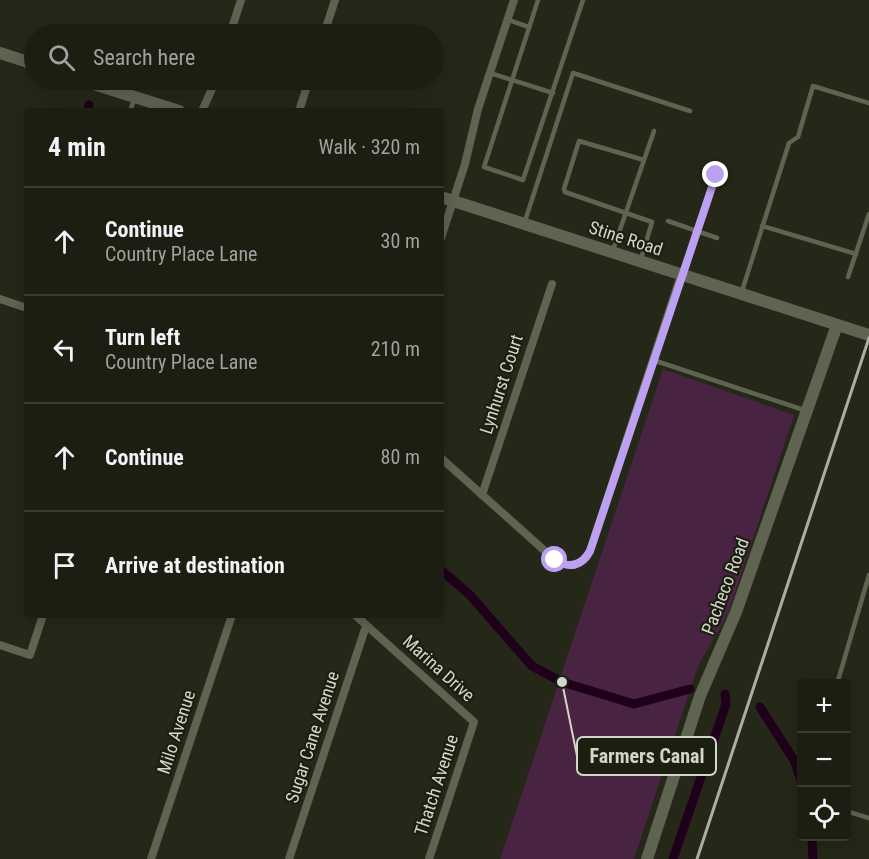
<!DOCTYPE html>
<meta charset="utf-8">
<style>
body{margin:0;font-family:"Roboto Condensed",sans-serif;background:#25271b;color:#f1f3f6}
.controls{position:absolute;right:18px;bottom:18px;display:grid;overflow:hidden;border-radius:6px;box-shadow:0 3px 15px #0003}
.controls button{width:54px;height:54px;display:grid;place-items:center;padding:0;border:0;border-bottom:2px solid #3a3c32;background:#1c1e12;color:#f1f3f6;font:30px sans-serif}
.stop{position:absolute;width:18px;height:18px;margin:-14px;border:4px solid #bca0f2;border-radius:50%;background:#fff}
.stop.end{background:#bca0f2;border-color:#fff;box-shadow:0 2px 6px #0008}
.list{margin:0;padding:0;list-style:none}
h2{display:flex;justify-content:space-between;align-items:center;height:78px;margin:0;padding:0 24px;font-size:26px}
h2 small{font-size:20px;font-weight:400;color:#a0a29f}
.list li{display:grid;grid-template-columns:39px 1fr auto;gap:18px;align-items:center;box-sizing:border-box;height:108px;padding:0 24px;border-top:2px solid #3a3c32}
.list b{display:block;font-size:22px;white-space:nowrap}
.list p{margin:0;font-size:20px;white-space:nowrap;color:#a0a29f}
.list em{font-size:20px;font-style:normal;color:#a0a29f}
.icon{flex:none;width:33px;height:33px;fill:none;stroke:currentColor;stroke-width:2;stroke-linecap:round;stroke-linejoin:round}
.map{position:relative;flex:none;width:869px;height:859px;overflow:hidden}
.search{position:absolute;background:#1c1e12;box-shadow:0 3px 15px #0003;left:24px;top:24px;width:420px;height:66px;display:flex;align-items:center;gap:15px;box-sizing:border-box;padding:0 21px;border-radius:33px;color:#a0a29f;font-size:22px}
.panel{position:absolute;background:#1c1e12;box-shadow:0 3px 15px #0003;left:24px;top:108px;width:420px;height:510px;border-radius:6px}
.map>svg:first-child{display:block}
.green{fill:#482342}
.lines{fill:none;stroke-linecap:round;stroke-linejoin:round}
.canal{stroke:#1e001a;stroke-width:9}
.lane{stroke:#5f6451;stroke-width:4.5}
.street{stroke:#5f6451;stroke-width:8}
.secondary{stroke:#5f6451;stroke-width:12}
.rail{stroke:#abaea2;stroke-width:3}
.route{stroke:#bca0f2;stroke-width:8}
.labels{text-anchor:middle;dominant-baseline:central;stroke-width:4.5;stroke-linejoin:round;paint-order:stroke}
.street-label{font-size:18px;fill:#d2d5ca;stroke:#1b1f0f}
.leader{fill:none;stroke:#d2d5ca;stroke-width:2}
.callout-dot{fill:#d2d5ca;stroke:#1b1f0f;stroke-width:2}
.callout{fill:#1b1f0f;stroke:#d2d5ca;stroke-width:2}
.callout-label{font-size:20px;text-anchor:middle;font-weight:bold;fill:#d2d5ca}
</style>
<div class="map">
<svg width="869" height="859" viewBox="0 0 869 859">
<rect width="100%" height="100%" fill="#252818"/>
<path class="green" d="M663 369 794 415 728 614 698 666 634 859H500Z"/>
<g class="lines">
<g class="canal">
<path d="M88 111 89 105"/>
<path d="M441 570 470 595 532 666 562 682 634 704 690 689"/>
<path d="M760 707 795 762 802 783"/>
<path d="M812 836 813 859"/>
<path d="M673 859 726 704 725 694"/>
</g>
<g class="lane">
<path d="M538 0 484 167 523 180 583 0"/>
<path d="M508 20 529 27"/>
<path d="M490 73 553 93"/>
<path d="M130 111 134 100"/>
<path d="M525 221 573 73 690 111"/>
<path d="M668 221 717 238"/>
<path d="M762 226 856 254"/>
<path d="M613 250 654 131"/>
<path d="M641 259 652 222 565 192 564 189 579 141 644 160"/>
<path d="M682 272 716 175"/>
<path d="M848 277 869 214"/>
<path d="M742 291 789 143 798 137 813 86 869 103"/>
<path d="M653 360 804 410"/>
<path d="M837 684 869 575"/>
<path d="M846 811 869 818"/>
</g>
<g class="street">
<path d="M230 34 241 0"/>
<path d="M324 34 335 0"/>
<path d="M202 111 216 80"/>
<path d="M299 111 309 80"/>
<path d="M441 238 465 164 478 109 514 0"/>
<path d="M0 299 27 308"/>
<path d="M441 458 555 560C569 569 582 566 590 551L681 275"/>
<path d="M482 495 552 284"/>
<path d="M355 615 474 722 429 859"/>
<path d="M0 645 30 655 43 615"/>
<path d="M151 859 232 615"/>
<path d="M289 859 366 626"/>
</g>
<g class="secondary">
<path d="M0 53 34 64"/>
<path d="M81 80 179 111"/>
<path d="M441 197 869 335"/>
<path d="M647 859 700 696 736 612 837 325"/>
</g>
<path class="rail" d="M697 859 869 338"/>
</g>
<g class="lines">
<path class="route" d="M555 560C569 569 582 566 590 551L716 175"/>
</g>
<g class="labels">
<g class="street-label">
<text transform="translate(626 238) rotate(18)">Stine Road</text>
<text transform="translate(501 384) rotate(-72)">Lynhurst Court</text>
<text transform="translate(725 586) rotate(-69)">Pacheco Road</text>
<text transform="translate(439 668) rotate(42)">Marina Drive</text>
<text transform="translate(176 732) rotate(-72)">Milo Avenue</text>
<text transform="translate(312 737) rotate(-72)">Sugar Cane Avenue</text>
<text transform="translate(436 785) rotate(-72)">Thatch Avenue</text>
</g>
</g>
<path class="leader" d="M562 682L577 756"/>
<circle class="callout-dot" cx="562" cy="682" r="6"/>
<rect class="callout" x="577" y="737" width="139" height="38" rx="6"/>
<g class="callout-label">
<text x="647" y="763">Farmers Canal</text>
</g>
</svg>
<div class="controls">
<button>+</button>
<button>−</button>
<button><svg class="icon" aria-label="locate" viewBox="0 0 24 24"><circle cx="12" cy="12" r="6"/><path d="M12 2v4M12 18v4M2 12h4M18 12h4"/></svg></button>
</div>
<div class="stop" style="left:555px;top:560px"></div>
<div class="stop end" style="left:716px;top:175px"></div>
<div class="search"><svg class="icon" aria-label="search" viewBox="0 0 24 24"><circle cx="10" cy="10" r="6"/><path d="M15 15l6 6"/></svg>Search here</div>
<section class="panel">
<h2>4 min<small>Walk · 320 m</small></h2>
<ul class="list">
<li><svg class="icon" aria-label="ahead" viewBox="0 0 24 24"><path d="M12 20V5M6 11l6-6 6 6"/></svg><div><b>Continue</b><p>Country Place Lane</p></div><em>30 m</em></li>
<li><svg class="icon" aria-label="left" viewBox="0 0 24 24"><path d="M17 20v-9H6M10 6l-5 5 5 5"/></svg><div><b>Turn left</b><p>Country Place Lane</p></div><em>210 m</em></li>
<li><svg class="icon" aria-label="ahead" viewBox="0 0 24 24"><path d="M12 20V5M6 11l6-6 6 6"/></svg><div><b>Continue</b></div><em>80 m</em></li>
<li><svg class="icon" aria-label="arrive" viewBox="0 0 24 24"><path d="M6 21V4h12l-3 4 3 4H6"/></svg><div><b>Arrive at destination</b></div></li>
</ul>
</section>
</div>
